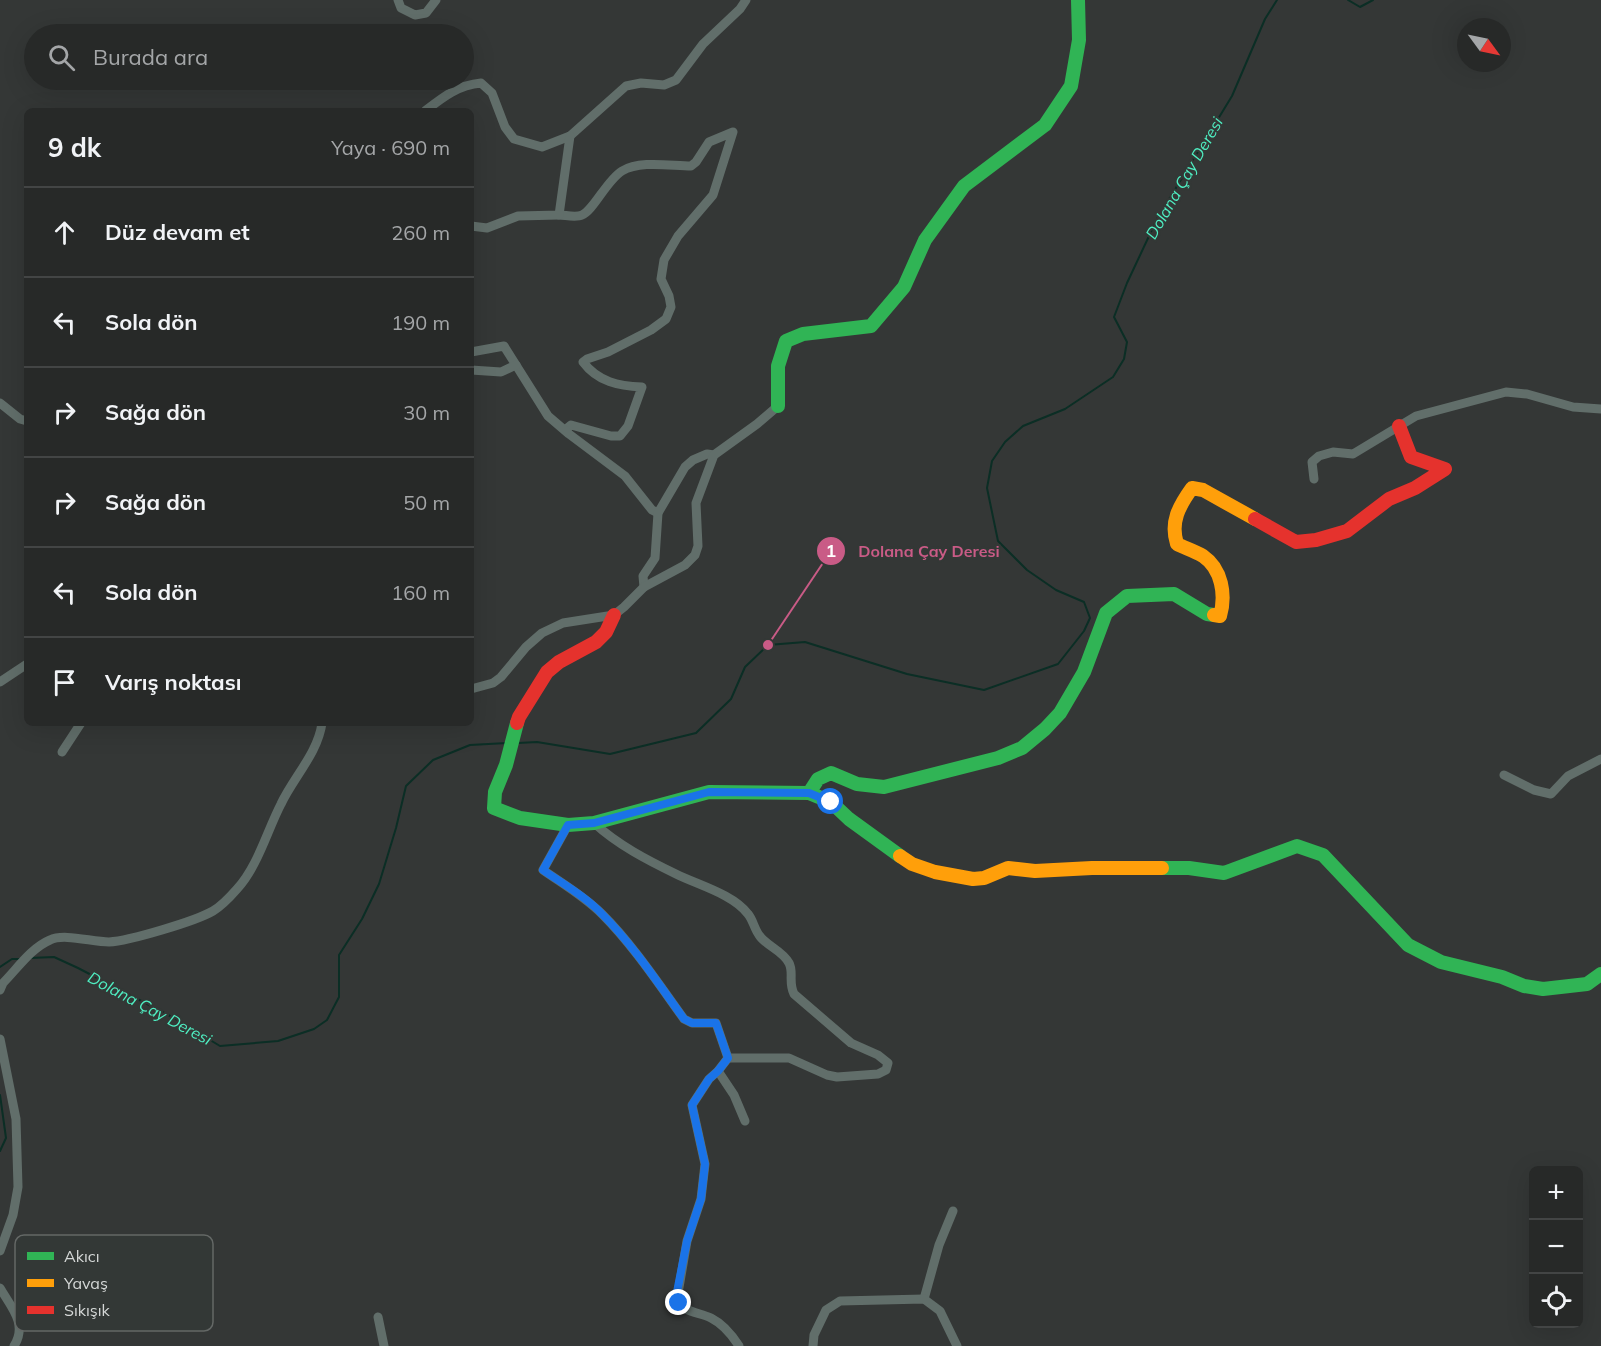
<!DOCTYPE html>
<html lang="tr">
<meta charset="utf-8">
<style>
body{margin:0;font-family:Mulish,sans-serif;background:#2f3130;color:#f1f3f6}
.controls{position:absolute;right:18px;bottom:18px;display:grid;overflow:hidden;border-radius:9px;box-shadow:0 6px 24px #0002}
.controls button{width:54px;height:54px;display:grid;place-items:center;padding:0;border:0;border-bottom:2px solid #434545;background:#272928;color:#f1f3f6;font:30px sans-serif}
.compass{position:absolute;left:1457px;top:18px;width:54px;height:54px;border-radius:50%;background:#272928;box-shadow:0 6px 24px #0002;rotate:123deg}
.stop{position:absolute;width:18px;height:18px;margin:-14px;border:4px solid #1a73e8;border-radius:50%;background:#fff}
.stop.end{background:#1a73e8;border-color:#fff;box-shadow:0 2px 6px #0008}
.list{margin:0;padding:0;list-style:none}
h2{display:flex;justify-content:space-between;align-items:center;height:78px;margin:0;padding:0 24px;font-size:26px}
h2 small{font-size:20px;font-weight:400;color:#a4a6a8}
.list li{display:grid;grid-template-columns:39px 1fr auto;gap:18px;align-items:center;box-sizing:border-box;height:90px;padding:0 24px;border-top:2px solid #434545}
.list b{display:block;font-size:22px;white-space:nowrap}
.list em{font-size:20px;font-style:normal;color:#a4a6a8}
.icon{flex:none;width:33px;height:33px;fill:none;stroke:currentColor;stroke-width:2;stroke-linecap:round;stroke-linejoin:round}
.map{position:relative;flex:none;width:1601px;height:1346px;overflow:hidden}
.search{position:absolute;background:#272928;box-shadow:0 6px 24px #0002;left:24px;top:24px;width:450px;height:66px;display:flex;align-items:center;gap:15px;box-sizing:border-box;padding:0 21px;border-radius:33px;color:#a4a6a8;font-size:22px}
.panel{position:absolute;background:#272928;box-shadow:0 6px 24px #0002;left:24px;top:108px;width:450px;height:618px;border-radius:9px}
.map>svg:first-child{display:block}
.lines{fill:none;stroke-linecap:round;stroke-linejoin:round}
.stream{stroke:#0b2e25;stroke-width:2}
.street{stroke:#616e6a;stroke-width:9}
.fast{stroke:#30b455;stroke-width:14}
.slow{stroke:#ff9f0a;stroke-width:14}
.jam{stroke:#e5322d;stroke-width:14}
.route{stroke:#1a73e8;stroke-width:8}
.labels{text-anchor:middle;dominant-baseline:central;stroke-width:4.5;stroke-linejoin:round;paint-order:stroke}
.water-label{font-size:16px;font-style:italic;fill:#4feec2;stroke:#333836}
.key{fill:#333836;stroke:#646866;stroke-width:1.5}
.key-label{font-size:16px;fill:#d5d8d7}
.leader{fill:none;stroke:#c95b86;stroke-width:2}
.callout-dot{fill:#c95b86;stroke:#333836;stroke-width:2}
.mark-label{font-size:18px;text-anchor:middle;font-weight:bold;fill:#fff}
.callout-label{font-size:16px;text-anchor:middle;font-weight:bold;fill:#c95b86;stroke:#333836;stroke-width:4.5;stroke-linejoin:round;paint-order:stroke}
</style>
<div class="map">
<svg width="1601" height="1346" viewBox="0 0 1601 1346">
<rect width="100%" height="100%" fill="#343736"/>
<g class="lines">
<g class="stream">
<path d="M1348 0 1360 7 1373 0"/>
<path d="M518 743 537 742 610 754 696 733 731 699 745 667 768 645 805 642 907 674 984 690 1058 664 1084 631 1090 618 1084 602 1056 590 1027 570 998 541 987 488 992 461 1005 442 1023 426 1065 409 1113 377 1124 359 1127 342 1114 317 1127 283 1157 219 1232 96 1265 19 1277 0"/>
<path d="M30 958 54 957 78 968 172 1017 220 1046 278 1041 314 1029 327 1020 339 997V955L362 919 379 884 396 828 406 786 433 760 470 745 507 743"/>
<path d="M0 967 12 959H22"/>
<path d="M0 1095 6 1138 0 1151"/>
</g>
<g class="street">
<path d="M398 0 401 8 415 15 426 13 436 0"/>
<path d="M425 111C443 97 458 85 481 83L492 93 505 127 514 139 542 147 570 136 626 86 641 83 664 85 676 80 703 44 740 9 746 0"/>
<path d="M559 215C565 215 576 218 582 215 593 211 607 180 622 171 640 160 671 166 691 166L696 162 709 142 733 132 713 195 678 236 664 260 661 279 669 296 671 307 666 319 651 330 608 352 587 359 583 362C598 382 619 386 642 387L628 426 620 436H611L571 425 565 430"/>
<path d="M471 226 487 228 518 216 559 215 570 136"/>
<path d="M471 352 504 346 548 416 569 434 625 476 652 510 658 513"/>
<path d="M471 370 501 372 516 365"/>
<path d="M0 403 20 419 27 421"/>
<path d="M1314 479 1312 462 1319 456 1333 452 1353 454 1416 416 1506 392 1527 394 1573 407 1601 409"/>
<path d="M644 587 643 576 655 558 658 513 685 467 693 460 707 454 714 455"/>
<path d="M0 682 27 664"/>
<path d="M471 689 493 683 501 677 526 647 542 633 563 623 614 615 624 607 644 587 685 565 695 555 698 546 696 503 714 455 757 424 778 406"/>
<path d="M62 752 81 723"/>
<path d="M1504 775 1534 790 1551 794 1568 776 1601 759"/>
<path d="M594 823C618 845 647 860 676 874 698 885 733 894 748 914 753 920 754 928 759 935 766 946 782 950 789 963 794 972 788 982 794 994L851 1043 878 1055 888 1063 886 1070 878 1074 837 1077 827 1075 789 1058H728"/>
<path d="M568 825 543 870C563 884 584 896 602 914 633 945 658 983 684 1019L692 1023H716L728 1058"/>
<path d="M0 990 3 983C17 969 31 948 50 940 64 933 92 942 109 942 129 941 196 921 213 911 223 905 230 897 237 889 258 866 267 831 281 804 293 778 318 753 322 723"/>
<path d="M0 1039 16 1119 18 1187 13 1215 0 1251"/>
<path d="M728 1058 718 1071 709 1079 692 1105 705 1164 701 1199 687 1241 677 1299C683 1313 699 1312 711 1318 723 1324 732 1335 739 1346"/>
<path d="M718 1071 734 1095 745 1121"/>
<path d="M0 1288C11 1307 28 1324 14 1346"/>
<path d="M924 1299 939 1245 953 1211"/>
<path d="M378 1317 384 1346"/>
<path d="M813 1346 814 1335 826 1310 840 1301 924 1299 940 1311 957 1346"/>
</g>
<g class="fast">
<path d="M778 406V366L786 341 803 334 871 326 904 287 925 240 964 186 1045 125 1071 86 1079 40 1078 0"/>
<path d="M517 723 506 765 495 792 494 808 520 818 568 825 594 823 709 792 809 793 831 802 849 819 900 856"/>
<path d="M809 793 818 779 831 773 857 784 884 787 998 758 1022 748 1045 729 1060 713 1084 672 1106 613 1127 596 1174 594 1207 614 1214 615"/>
<path d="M1162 868H1189L1224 873 1297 846 1323 855 1408 945 1441 962 1502 977 1524 986 1543 989 1587 984 1601 974"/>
</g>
<g class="slow">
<path d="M1214 615 1220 616C1226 595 1222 569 1203 556 1195 551 1185 548 1177 544 1170 522 1179 506 1192 488L1203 490 1255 519"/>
<path d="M900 856 912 864 935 872 973 879 984 878 1008 868 1035 871 1092 868H1162"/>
</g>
<g class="jam">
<path d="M1255 519 1296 542 1316 540 1347 531 1389 499 1415 488 1445 469 1411 457 1399 426"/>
<path d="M517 723 519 717 547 672 559 662 596 642 606 632 614 615"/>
</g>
</g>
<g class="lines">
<path class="route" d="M679 1303 677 1292 687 1241 701 1199 705 1164 692 1105 709 1079 718 1071 728 1058 716 1023H692L684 1019C658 983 633 945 602 914 585 896 563 884 543 870L568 825 594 823 709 792 809 793 831 802"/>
</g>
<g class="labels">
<g class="water-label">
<text transform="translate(1184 178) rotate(-60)">Dolana Çay Deresi</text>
<text transform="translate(150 1008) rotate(28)">Dolana Çay Deresi</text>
</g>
</g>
<rect x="15" y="1235" width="198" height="96" rx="9" class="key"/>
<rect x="27" y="1252" width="27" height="8" fill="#30b455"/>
<rect x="27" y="1279" width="27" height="8" fill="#ff9f0a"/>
<rect x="27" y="1306" width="27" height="8" fill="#e5322d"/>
<g class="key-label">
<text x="64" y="1262">Akıcı</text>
<text x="64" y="1289">Yavaş</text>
<text x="64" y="1316">Sıkışık</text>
</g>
<path class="leader" d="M768 645L831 551"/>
<g class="callout-dot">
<circle cx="768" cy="645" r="6"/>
<circle cx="831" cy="551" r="15"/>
</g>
<g class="mark-label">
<text x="831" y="557">1</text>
</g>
<g class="callout-label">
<text x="929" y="557">Dolana Çay Deresi</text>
</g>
</svg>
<div class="controls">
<button>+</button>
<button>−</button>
<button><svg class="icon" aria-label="locate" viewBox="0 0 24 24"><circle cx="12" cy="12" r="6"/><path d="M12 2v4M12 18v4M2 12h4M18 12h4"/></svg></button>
</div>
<svg class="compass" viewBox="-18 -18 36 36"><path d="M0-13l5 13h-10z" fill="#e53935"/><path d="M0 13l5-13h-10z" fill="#a4a6a8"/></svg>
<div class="stop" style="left:831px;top:802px"></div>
<div class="stop end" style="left:679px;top:1303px"></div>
<div class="search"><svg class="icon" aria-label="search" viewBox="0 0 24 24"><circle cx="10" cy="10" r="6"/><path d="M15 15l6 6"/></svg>Burada ara</div>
<section class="panel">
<h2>9 dk<small>Yaya · 690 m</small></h2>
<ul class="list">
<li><svg class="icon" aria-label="ahead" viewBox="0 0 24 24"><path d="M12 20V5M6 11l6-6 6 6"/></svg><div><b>Düz devam et</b></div><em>260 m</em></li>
<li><svg class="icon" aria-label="left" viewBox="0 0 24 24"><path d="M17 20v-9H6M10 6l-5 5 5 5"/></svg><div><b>Sola dön</b></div><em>190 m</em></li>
<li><svg class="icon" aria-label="right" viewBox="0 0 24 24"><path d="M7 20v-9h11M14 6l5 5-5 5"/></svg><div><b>Sağa dön</b></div><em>30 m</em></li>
<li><svg class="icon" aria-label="right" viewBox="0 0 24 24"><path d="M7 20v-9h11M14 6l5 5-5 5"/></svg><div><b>Sağa dön</b></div><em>50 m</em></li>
<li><svg class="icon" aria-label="left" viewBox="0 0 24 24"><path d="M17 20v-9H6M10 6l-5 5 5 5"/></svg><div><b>Sola dön</b></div><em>160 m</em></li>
<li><svg class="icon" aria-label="arrive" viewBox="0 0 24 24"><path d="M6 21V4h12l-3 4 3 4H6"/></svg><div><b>Varış noktası</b></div></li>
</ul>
</section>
</div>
